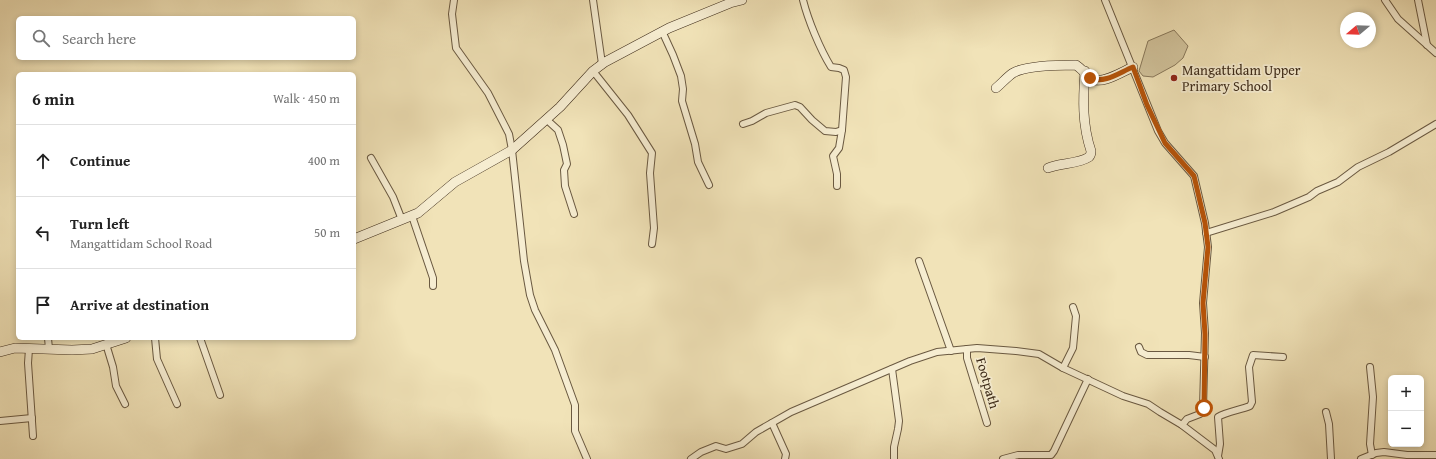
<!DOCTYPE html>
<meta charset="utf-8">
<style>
body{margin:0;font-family:"Gentium Book Plus",serif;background:#f6f6f6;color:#222}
.controls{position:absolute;right:12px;bottom:12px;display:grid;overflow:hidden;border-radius:6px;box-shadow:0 2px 6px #0003}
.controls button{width:36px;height:36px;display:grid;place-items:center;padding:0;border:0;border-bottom:1px solid #e0e0e0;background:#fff;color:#222;font:20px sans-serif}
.compass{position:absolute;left:1340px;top:12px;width:36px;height:36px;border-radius:50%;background:#fff;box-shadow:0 2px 6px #0003;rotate:251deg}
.stop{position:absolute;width:12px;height:12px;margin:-9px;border:3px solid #b45309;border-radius:50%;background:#fff}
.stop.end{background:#b45309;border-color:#fff;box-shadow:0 1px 4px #0008}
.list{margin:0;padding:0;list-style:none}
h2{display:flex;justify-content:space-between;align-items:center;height:52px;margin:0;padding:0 16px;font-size:17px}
h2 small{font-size:13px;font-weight:400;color:#767676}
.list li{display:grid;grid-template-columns:26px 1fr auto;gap:12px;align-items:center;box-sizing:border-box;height:72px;padding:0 16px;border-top:1px solid #e0e0e0}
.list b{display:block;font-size:15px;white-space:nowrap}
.list p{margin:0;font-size:13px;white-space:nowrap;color:#767676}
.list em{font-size:13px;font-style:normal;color:#767676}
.icon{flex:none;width:22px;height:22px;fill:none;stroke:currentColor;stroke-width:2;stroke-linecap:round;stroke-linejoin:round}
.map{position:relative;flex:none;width:1436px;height:459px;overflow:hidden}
.search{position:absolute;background:#fff;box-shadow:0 2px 6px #0003;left:16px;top:16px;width:340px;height:44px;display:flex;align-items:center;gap:10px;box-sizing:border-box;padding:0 14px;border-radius:6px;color:#767676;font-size:15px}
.panel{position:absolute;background:#fff;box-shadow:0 2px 6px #0003;left:16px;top:72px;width:340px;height:268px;border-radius:6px}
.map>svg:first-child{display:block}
.green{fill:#d2c49d;stroke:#88785b}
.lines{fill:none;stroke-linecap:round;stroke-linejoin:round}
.street-casing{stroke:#6a5941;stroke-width:8}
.secondary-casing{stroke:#3d2b19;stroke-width:10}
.street{stroke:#f6edd1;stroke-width:6}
.secondary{stroke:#f6edd1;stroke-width:9}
.route{stroke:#b45309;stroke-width:5}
.poi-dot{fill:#8f2418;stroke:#f6edd1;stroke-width:1.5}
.labels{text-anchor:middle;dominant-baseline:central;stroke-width:3.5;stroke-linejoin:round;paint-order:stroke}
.poi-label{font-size:14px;fill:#3d2b19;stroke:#f6edd1;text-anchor:start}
.street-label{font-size:14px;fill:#3d2b19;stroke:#f6edd1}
</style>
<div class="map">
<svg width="1436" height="459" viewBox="0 0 1436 459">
<rect width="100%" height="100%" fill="#f1e3b8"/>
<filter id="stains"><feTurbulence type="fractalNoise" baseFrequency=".005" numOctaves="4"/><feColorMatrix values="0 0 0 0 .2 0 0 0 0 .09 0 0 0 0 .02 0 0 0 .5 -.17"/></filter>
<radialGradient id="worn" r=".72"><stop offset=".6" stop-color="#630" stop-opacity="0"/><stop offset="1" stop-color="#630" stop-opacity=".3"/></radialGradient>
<path class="green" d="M1174 30 1188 46 1183 58 1175 65 1153 77 1143 76 1139 71 1148 41Z"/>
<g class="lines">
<g class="street-casing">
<g id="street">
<path d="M454 0 452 14 456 48 488 93 509 134 512 150 524 261 530 295 535 310 555 350 575 405V431L587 459"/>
<path d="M593 0 602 64"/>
<path d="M1105 0 1158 131 1165 143 1194 176 1205 223 1208 247 1203 303 1205 333 1203 408 1200 414 1187 419 1182 425"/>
<path d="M1385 0 1398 19 1436 53"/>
<path d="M1418 0 1427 45"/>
<path d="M662 31 673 55 681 76 683 89 682 101 695 144 698 162 709 185"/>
<path d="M593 71 628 115 652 153 650 173 654 228 652 244"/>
<path d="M546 119 558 130 563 145 567 164 564 170 565 186 574 214"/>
<path d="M743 124 752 121 766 113 795 105 800 107 812 120 825 131 836 132 842 130 846 77 844 70 839 68 831 67C820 49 808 20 803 0"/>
<path d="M371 158 393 197 402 220"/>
<path d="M837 186V174L833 156 839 148 842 130"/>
<path d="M412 216 433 278V286"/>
<path d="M1206 233 1274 212 1309 197 1317 191 1338 182 1358 167 1389 152 1436 124"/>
<path d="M919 261 951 351"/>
<path d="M48 338 49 349"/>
<path d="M155 338 157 359 177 404"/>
<path d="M200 338 220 395"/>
<path d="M106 344 113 367 116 386 125 404"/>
<path d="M1139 347 1141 352 1147 355H1189L1205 357"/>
<path d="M29 349 28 363 33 436"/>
<path d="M967 349V358L987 423"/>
<path d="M1370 367 1373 397 1370 444 1372 455"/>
<path d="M1063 368 1073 348 1076 316 1073 307"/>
<path d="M892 369 899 421 898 429 894 447V459"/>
<path d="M1326 412 1329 424 1331 459"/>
<path d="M0 421 32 418"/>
<path d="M772 423 786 454 785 459"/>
<path d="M1218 456 1220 444 1218 417C1226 412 1240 410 1250 406L1252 402 1249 367 1253 355 1283 357"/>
<path d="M691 459 701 452 716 446 726 449 742 444 756 432 791 412 910 361 937 352 977 348 1016 351 1039 354 1063 368 1123 396 1148 404 1160 412 1182 425 1215 450 1219 459"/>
<path d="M1003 459 1018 455H1051L1054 451 1088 379"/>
<path d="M1361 459 1376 453 1384 452 1407 455H1436"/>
</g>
</g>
<g class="secondary-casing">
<g id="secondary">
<path d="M996 88C1002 83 1007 77 1013 73 1026 65 1061 65 1076 65 1082 69 1085 74 1091 78 1101 86 1123 71 1133 67"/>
<path d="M1048 168C1059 163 1079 164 1089 157 1091 155 1091 153 1091 151 1082 124 1083 99 1085 71"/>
<path d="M354 239 418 213 455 182 512 150 560 107 593 71 605 62 669 28 730 3 742 0"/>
<path d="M0 352 15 348 72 350 92 349 126 338"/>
</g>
</g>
<use href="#street" class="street"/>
<use href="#secondary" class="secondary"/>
</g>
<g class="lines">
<path class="route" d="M1090 78C1105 84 1120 72 1133 67L1147 105 1165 143 1194 176 1205 223 1208 247 1203 303 1205 334 1204 408"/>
</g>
<circle class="poi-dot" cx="1174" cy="78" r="4"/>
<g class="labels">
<g class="poi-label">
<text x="1182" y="70">Mangattidam Upper<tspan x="1182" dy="16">Primary School</tspan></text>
</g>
<g class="street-label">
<text transform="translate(988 383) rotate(74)">Footpath</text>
</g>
</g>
<rect width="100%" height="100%" filter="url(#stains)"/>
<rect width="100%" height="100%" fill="url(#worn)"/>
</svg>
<div class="controls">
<button>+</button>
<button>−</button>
</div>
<svg class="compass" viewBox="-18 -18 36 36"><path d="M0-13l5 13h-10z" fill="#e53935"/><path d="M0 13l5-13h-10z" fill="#767676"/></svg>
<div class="stop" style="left:1204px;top:408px"></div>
<div class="stop end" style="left:1090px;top:78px"></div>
<div class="search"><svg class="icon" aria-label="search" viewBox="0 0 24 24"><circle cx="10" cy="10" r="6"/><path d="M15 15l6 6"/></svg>Search here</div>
<section class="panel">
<h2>6 min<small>Walk · 450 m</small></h2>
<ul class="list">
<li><svg class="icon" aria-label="ahead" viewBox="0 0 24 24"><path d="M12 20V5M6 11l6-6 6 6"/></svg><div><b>Continue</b></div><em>400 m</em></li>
<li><svg class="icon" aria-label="left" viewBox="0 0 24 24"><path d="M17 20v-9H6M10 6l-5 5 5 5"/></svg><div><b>Turn left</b><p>Mangattidam School Road</p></div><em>50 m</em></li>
<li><svg class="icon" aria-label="arrive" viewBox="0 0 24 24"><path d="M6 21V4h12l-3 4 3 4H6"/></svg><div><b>Arrive at destination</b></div></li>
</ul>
</section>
</div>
